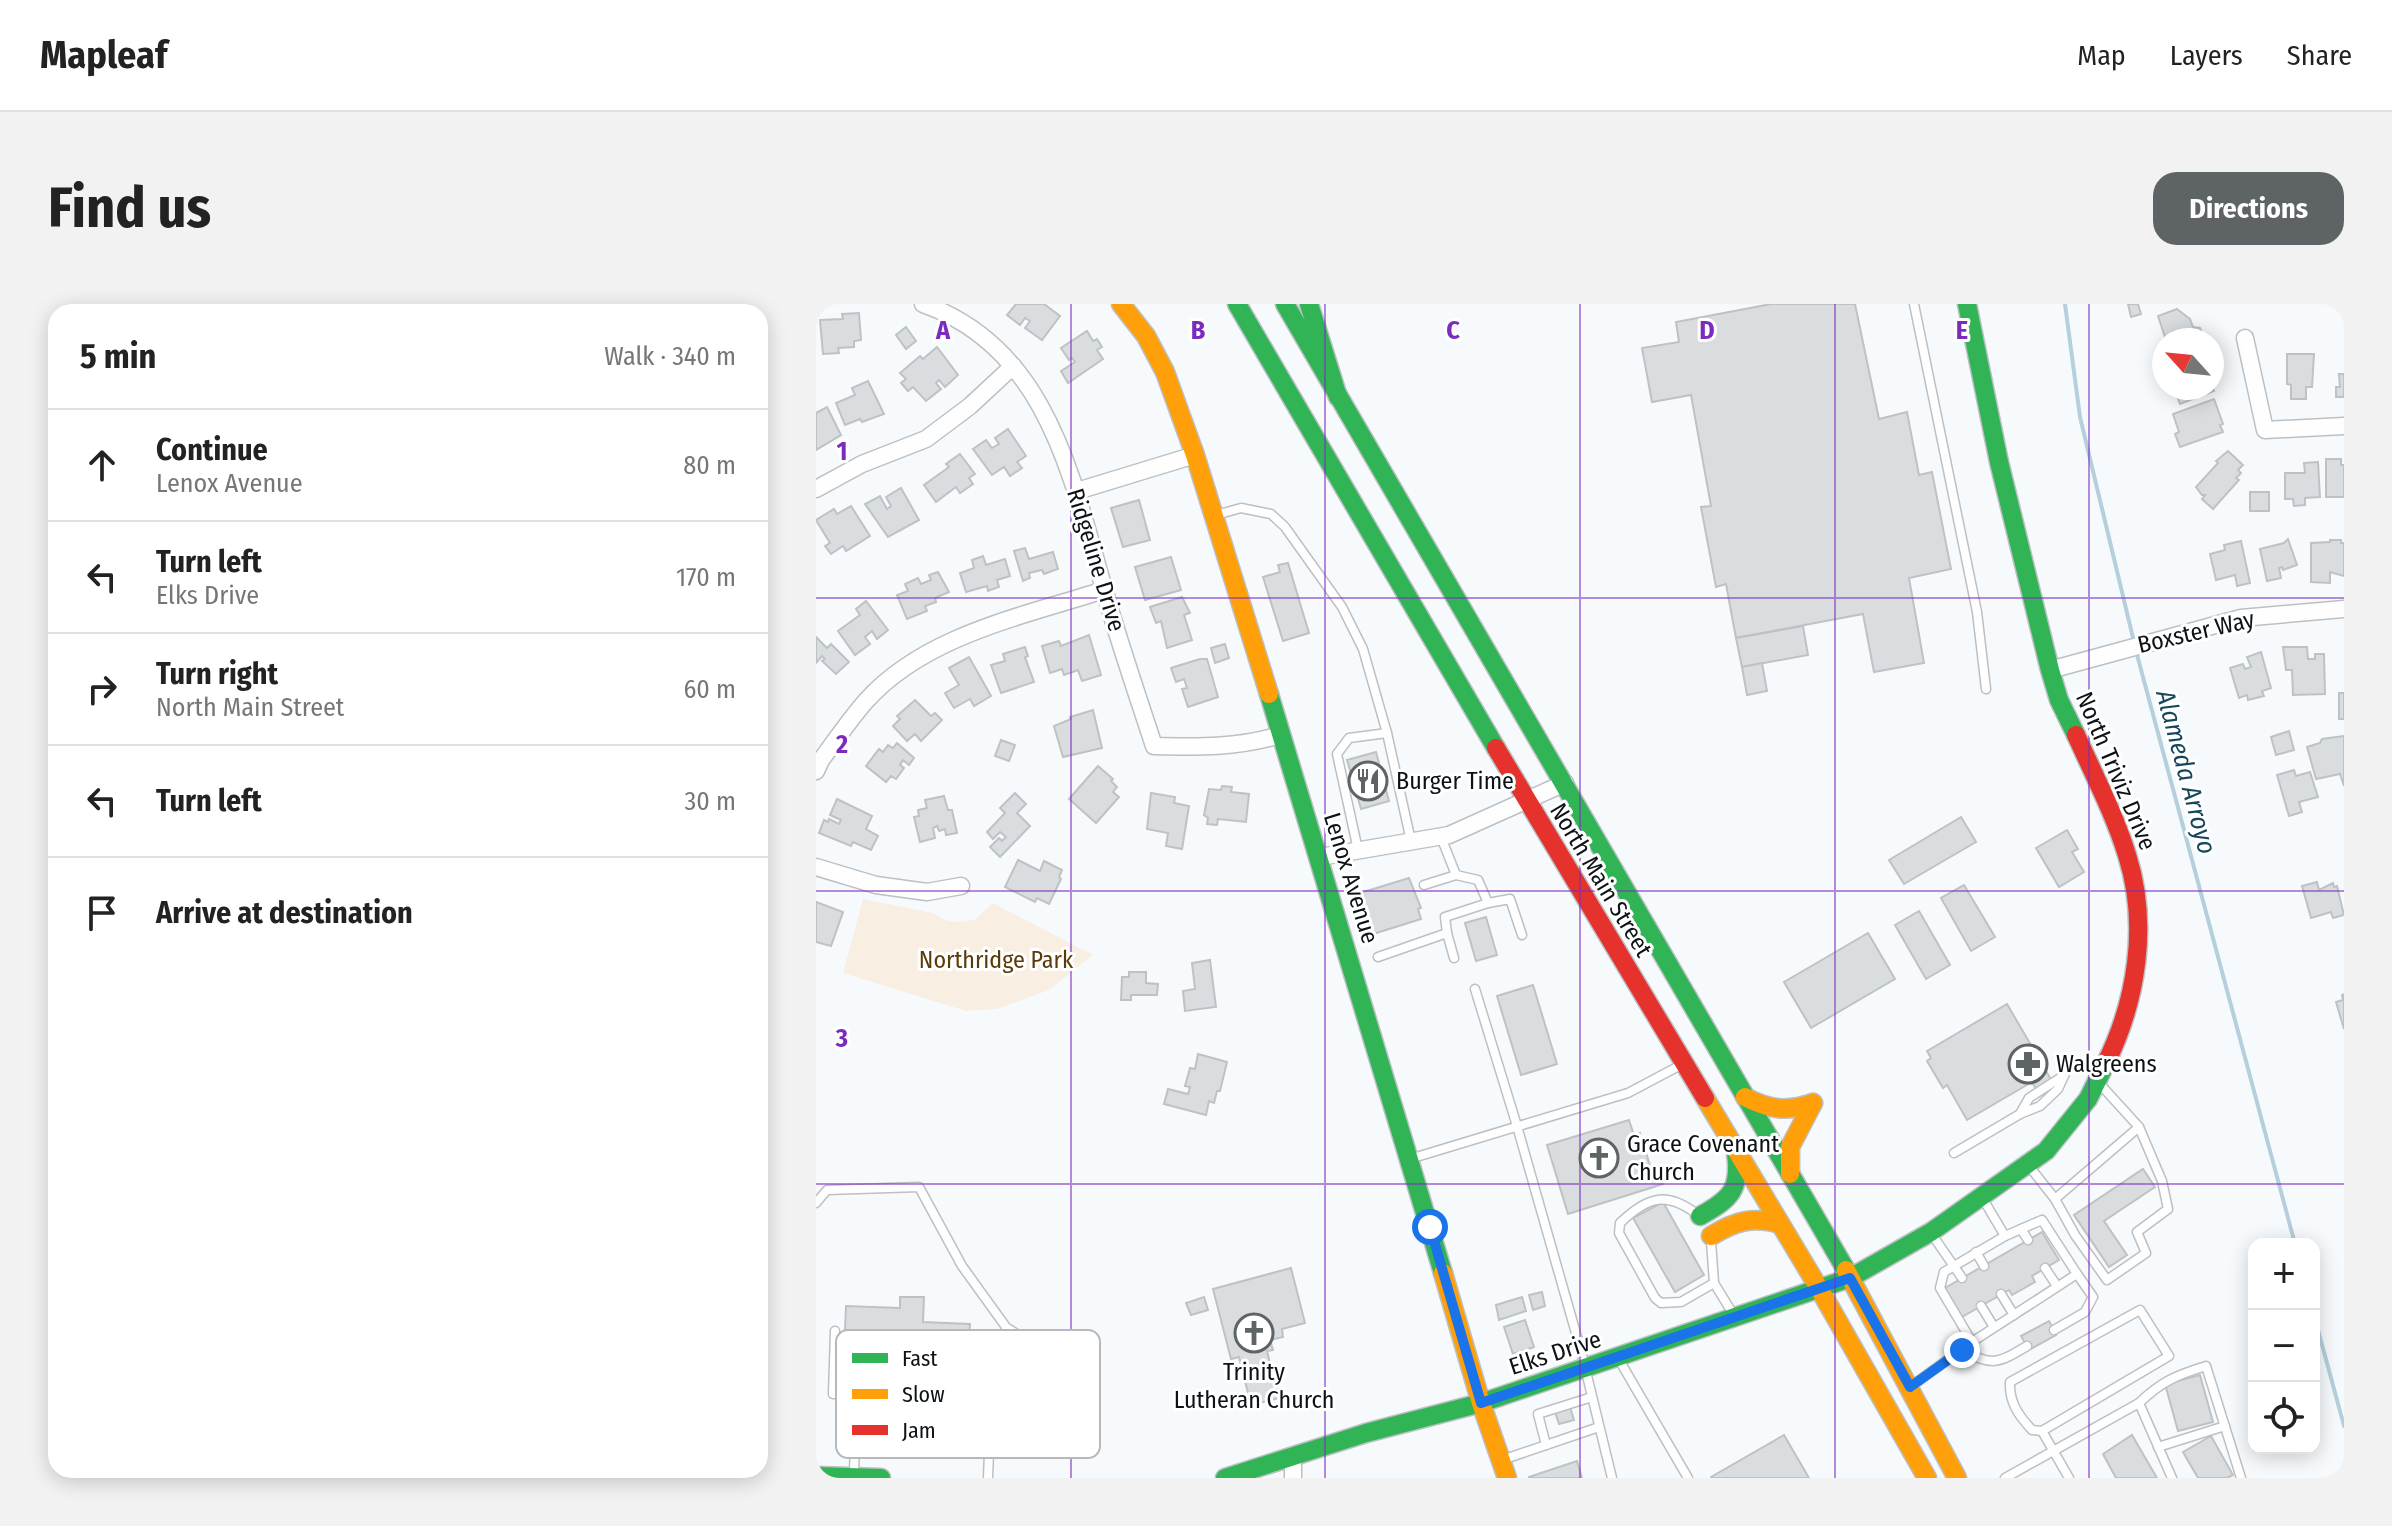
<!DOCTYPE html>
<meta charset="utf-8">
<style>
body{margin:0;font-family:"Fira Sans Condensed",sans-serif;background:#f2f2f2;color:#222}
.controls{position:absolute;right:24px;bottom:24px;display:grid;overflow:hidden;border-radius:16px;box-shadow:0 4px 20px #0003}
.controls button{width:72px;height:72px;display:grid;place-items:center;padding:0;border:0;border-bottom:2px solid #e0e0e0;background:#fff;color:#222;font:40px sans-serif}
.compass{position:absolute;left:1336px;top:24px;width:72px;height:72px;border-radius:50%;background:#fff;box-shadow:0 4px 20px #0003;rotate:297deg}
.stop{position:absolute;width:24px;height:24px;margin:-18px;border:6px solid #1a73e8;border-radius:50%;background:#fff}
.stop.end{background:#1a73e8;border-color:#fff;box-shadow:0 2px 8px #0008}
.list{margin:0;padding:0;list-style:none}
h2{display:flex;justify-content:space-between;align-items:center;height:104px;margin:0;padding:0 32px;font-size:34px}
h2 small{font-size:26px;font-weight:400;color:#767676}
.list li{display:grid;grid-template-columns:52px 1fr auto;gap:24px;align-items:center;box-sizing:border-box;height:112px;padding:0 32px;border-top:2px solid #e0e0e0}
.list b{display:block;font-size:30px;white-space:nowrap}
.list p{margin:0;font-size:26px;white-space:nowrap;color:#767676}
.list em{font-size:26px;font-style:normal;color:#767676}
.icon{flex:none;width:44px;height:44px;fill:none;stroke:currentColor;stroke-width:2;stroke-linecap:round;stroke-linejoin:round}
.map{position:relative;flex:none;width:1528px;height:1174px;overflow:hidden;border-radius:24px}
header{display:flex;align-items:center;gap:48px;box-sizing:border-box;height:112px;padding:0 40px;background:#fff;border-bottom:2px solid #e0e0e0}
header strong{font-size:38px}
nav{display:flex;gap:44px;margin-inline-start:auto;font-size:28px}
.intro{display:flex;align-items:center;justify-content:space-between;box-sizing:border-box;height:192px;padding:0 48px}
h1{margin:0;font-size:56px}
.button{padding:20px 36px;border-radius:24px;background:#5e6366;color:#fff;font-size:28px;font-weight:700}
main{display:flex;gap:48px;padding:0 48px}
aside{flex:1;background:#fff;border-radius:24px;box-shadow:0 4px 20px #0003}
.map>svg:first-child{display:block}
.green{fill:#f8eee1}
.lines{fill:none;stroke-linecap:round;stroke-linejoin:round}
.stream{stroke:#b5cfdc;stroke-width:4}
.building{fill:#d9dde0;stroke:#bec2c5;stroke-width:2}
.lane-casing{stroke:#bcc0c3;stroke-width:11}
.street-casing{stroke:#bcc0c3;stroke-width:19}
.fast-casing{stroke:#bcc0c3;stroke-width:21}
.slow-casing{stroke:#bcc0c3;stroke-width:21}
.jam-casing{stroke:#bcc0c3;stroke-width:21}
.lane{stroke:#fefeff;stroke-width:8}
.street{stroke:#fefeff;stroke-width:16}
.fast{stroke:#30b455;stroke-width:18}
.slow{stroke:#ff9f0a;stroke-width:18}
.jam{stroke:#e5322d;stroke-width:18}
.route{stroke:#1a73e8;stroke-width:10}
.grid{fill:none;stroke:#7b2cbf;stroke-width:2;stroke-opacity:0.55}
.labels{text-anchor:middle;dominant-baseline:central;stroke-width:6;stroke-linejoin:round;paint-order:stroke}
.street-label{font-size:24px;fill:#0c1215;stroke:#fff}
.poi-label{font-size:24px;fill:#0c1215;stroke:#fff;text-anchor:start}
.park-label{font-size:24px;fill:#593c07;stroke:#fff}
.water-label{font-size:26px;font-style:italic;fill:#16465a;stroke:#fff}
.key{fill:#fff;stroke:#b6b8b9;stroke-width:2}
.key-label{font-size:22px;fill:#0c1215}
.grid-label{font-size:26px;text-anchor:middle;font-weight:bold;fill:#7b2cbf;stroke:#fff;stroke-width:6;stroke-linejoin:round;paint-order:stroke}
</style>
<header>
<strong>Mapleaf</strong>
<nav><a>Map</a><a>Layers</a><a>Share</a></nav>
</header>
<div class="intro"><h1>Find us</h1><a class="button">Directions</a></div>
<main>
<aside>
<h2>5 min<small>Walk · 340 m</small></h2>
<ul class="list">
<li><svg class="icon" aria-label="ahead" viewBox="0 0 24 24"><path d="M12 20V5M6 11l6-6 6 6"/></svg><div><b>Continue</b><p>Lenox Avenue</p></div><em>80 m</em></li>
<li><svg class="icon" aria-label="left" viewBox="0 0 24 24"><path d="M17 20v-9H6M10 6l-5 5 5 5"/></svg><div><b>Turn left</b><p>Elks Drive</p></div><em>170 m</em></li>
<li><svg class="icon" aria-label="right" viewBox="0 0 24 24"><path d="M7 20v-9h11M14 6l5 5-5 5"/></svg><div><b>Turn right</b><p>North Main Street</p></div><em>60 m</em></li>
<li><svg class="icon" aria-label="left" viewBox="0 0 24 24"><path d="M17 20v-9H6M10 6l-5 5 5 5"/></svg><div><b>Turn left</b></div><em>30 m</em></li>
<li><svg class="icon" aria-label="arrive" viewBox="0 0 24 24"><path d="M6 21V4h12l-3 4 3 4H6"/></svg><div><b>Arrive at destination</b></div></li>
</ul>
</aside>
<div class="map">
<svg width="1528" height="1174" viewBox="0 0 1528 1174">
<rect width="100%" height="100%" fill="#f7fafd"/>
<path class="green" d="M47 595 117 609 129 616 143 618 158 616 177 599 277 651 233 686 181 705 150 707 27 669Z"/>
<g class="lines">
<g class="stream">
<path d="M1249 0 1264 113 1318 338"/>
<path d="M1320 347 1479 940"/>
<path d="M1498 1011 1528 1122"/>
</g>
</g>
<g class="building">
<path d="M200 0H228L244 12 226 36 209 24 214 17 209 14 204 21 191 11Z"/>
<path d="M955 0H1039L1063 115 1091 108 1103 171 1116 168 1135 265 1093 274 1108 359 1058 368 1047 310 920 334 910 280 900 283 885 203 895 202 875 91 836 98 826 44 863 38 860 18Z"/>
<path d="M1312 0H1322L1325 10 1315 13Z"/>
<path d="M1361 5 1374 15 1377 23 1384 24 1388 36H1350L1342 12Z"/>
<path d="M43 9 45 36 38 37V43L22 44 23 49 7 50 4 16 27 15 26 10Z"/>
<path d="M90 23 100 37 90 45 80 31Z"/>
<path d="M271 27 277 37 281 35 286 43 281 46 287 55 252 79 245 67 259 58 256 54 253 56 245 44Z"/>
<path d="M121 43 142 71 129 83 123 76 120 79 125 85 110 97 97 83 92 87 85 79 90 75 84 69 104 52 107 55Z"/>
<path d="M1471 50H1498L1496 83H1490V95H1475V81L1471 80Z"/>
<path d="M1523 70H1528V93H1520V83H1524Z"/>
<path d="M52 77 68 110 46 118 44 115 29 121 20 99 39 91 36 84Z"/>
<path d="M1396 82 1398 87 1364 100 1361 92 1365 90 1362 84Z"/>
<path d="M1398 95 1407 120 1404 121 1407 128 1364 143 1359 130 1363 128 1357 110Z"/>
<path d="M11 103 25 131 0 146V109Z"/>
<path d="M192 125 210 152 201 158 206 164 194 172 188 163 176 171 157 145 170 136 176 144 183 140 179 134Z"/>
<path d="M1412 147 1427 161 1422 166 1425 169 1420 174 1423 176 1397 205 1386 195 1389 191H1386L1380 183 1402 159 1400 157Z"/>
<path d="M144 150 159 170 153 174 157 180 144 189 140 183 120 198 108 181 133 163 130 160Z"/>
<path d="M1510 155H1525V161H1528V193H1510Z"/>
<path d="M1502 158 1504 193 1489 194V201L1478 202 1477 195H1469V169H1489L1488 159Z"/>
<path d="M85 184 103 216 72 233 49 200 64 192 71 205 75 202 70 193Z"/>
<rect x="1434" y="188" width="19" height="19"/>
<path d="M323 196 334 236 307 243 295 204Z"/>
<path d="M35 202 54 232 30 247 27 242 15 250 9 242 14 239 0 216 18 205 21 210Z"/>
<path d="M1472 235 1481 261 1467 266 1466 263 1463 264 1465 274 1451 277 1444 245 1468 239Z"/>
<path d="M1514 236H1525V239H1528V272L1514 268V279L1495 278V239L1514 238Z"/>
<path d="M1425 237 1434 279 1421 282 1419 271 1400 276 1394 250 1409 246 1408 241Z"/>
<path d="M209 244 213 255 237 248 242 265 228 270 226 266 213 269 214 274 207 277 198 247Z"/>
<path d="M167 252 170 261 189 255 194 272 181 276 183 283 172 287 171 282 150 288 144 269 158 264 156 256Z"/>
<path d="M355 253 365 286 329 296 319 263Z"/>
<path d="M472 259 493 329 467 337 447 273 464 268 462 261Z"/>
<path d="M122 268 133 288 119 294 120 298 109 302 111 307 91 315 81 291 92 287 89 280 102 274 105 280 115 276 113 271Z"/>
<path d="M366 293 374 309 368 311 376 336 351 344 345 317 340 319 334 303Z"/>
<path d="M50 297 72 326 61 335 56 327 49 333 54 340 39 351 22 327 44 311 40 305Z"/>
<path d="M987 322 992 351 926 363 920 334Z"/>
<path d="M273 331 285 371 266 377 262 366 248 371 246 365 234 369 226 342 243 337 245 342Z"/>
<path d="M0 333 11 344 15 340 33 358 20 370 6 357 9 355 6 352 0 359Z"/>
<path d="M409 340 413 354 399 359 395 344Z"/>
<path d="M209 343 212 352 209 353 218 378 185 389 175 361 189 357 187 350Z"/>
<path d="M1467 343H1491L1492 355H1499V350H1508L1509 390 1477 391 1476 366H1470Z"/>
<path d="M1445 348 1455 384 1446 387 1448 392 1432 396 1431 391 1423 394 1414 364 1427 360 1429 365 1435 363 1431 353Z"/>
<path d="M153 353 175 392 158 402 154 395 138 404 129 389 143 381 133 364Z"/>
<path d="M384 355H391L402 393 372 403 366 385 371 384 368 375 360 378 355 364Z"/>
<path d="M946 359 951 387 931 391 926 363Z"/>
<rect x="1523" y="389" width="5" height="26"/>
<path d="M99 396 115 412 119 409 126 416 105 437 99 430 91 437 77 422 84 415 81 412Z"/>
<path d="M277 406 286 444 247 453 238 422 255 415 254 413Z"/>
<path d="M1473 427 1478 446 1460 451 1455 433Z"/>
<path d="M1528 432V482L1524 470 1500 475 1491 443 1504 439 1506 435Z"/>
<path d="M185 436 199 441 193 457 179 452Z"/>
<path d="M81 439 98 454 93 461 87 456 84 461 88 464 80 475 75 472 70 478 50 462 63 445 67 448 72 441 77 444Z"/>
<path d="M560 448 573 497 545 505 531 456Z"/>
<path d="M282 462 297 475 295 477 301 483 297 488 303 493 280 519 253 495Z"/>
<path d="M1478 466 1480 472 1494 468 1502 493 1483 498 1486 508 1473 512 1461 471Z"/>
<path d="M406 482 416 483 415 488 433 490 430 518 402 515 401 521 391 520 392 514 388 511 393 485 405 486Z"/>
<path d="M199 489 210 500 201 509 214 522 184 553 174 543 183 534 186 537 190 533 184 528 177 535 171 528 189 509 184 504Z"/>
<path d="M335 489 359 493 358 499 373 502 366 545 350 542 352 529 331 525Z"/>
<path d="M128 492 132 506H136L141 529 130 531 129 525 123 527 121 522 117 524 119 534 104 538 98 513 103 512 102 506 111 504 109 496Z"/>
<path d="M21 495 56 512 50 525 62 532 55 546 37 538 35 542 3 529 8 516 12 518 13 515 23 520 25 516 14 511Z"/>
<path d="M1145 513 1160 538 1088 580 1073 556Z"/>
<path d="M1251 526 1262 545 1256 548 1268 568 1243 583 1220 544Z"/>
<path d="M202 556 224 567 228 557 246 566 243 573 245 575 233 600 221 594 219 598 189 583Z"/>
<path d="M593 574 605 604 602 605 605 615 554 631 541 590Z"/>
<path d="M1501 578 1503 586 1517 579 1518 583 1521 582 1528 611 1517 614 1515 608 1495 614 1486 582Z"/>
<path d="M1148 581 1179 633 1155 647 1125 594Z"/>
<path d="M0 598 27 608 15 642 0 638Z"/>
<path d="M1103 607 1134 661 1110 675 1079 621Z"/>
<path d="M670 613 681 651 660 657 649 619Z"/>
<path d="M1052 629 1079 675 995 724 968 678Z"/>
<path d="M394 656 400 703 369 707 367 687 379 685 376 659Z"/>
<path d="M313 668H330V679L342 680 341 691H315V696H305L306 673H313Z"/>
<path d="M717 681 741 760 705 771 681 692Z"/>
<path d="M1528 690V725L1520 698 1527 696 1526 691Z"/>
<path d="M1191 700 1240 784 1224 792 1216 778 1151 816 1131 781 1127 784 1111 757 1115 754 1111 747Z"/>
<path d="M382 750 411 758 404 787H401L398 799 393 797 390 811 348 800 352 785 372 790 374 783 369 782 374 764 379 765Z"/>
<path d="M813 816 818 831 824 829 836 868 843 866 847 880 752 910 731 841Z"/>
<path d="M1327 865 1339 883 1288 917 1311 951 1293 963 1258 911Z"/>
<path d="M847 898 888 971 859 988 817 914Z"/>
<path d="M1226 928 1243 956 1216 972 1219 978 1196 991 1193 986 1146 1013 1129 984Z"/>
<path d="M475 964 489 1019 466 1025 467 1033 454 1036 457 1046 451 1047 463 1094 435 1101 423 1053 415 1055 397 985Z"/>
<path d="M726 988 729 1002 717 1006 713 991Z"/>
<path d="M84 993H108L107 1018 154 1020 152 1054 28 1048 30 1002 84 1004Z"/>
<path d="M388 993 392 1006 375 1011 370 999Z"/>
<path d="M706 993 710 1007 683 1016 680 1001Z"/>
<path d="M709 1016 718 1043 697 1050 688 1023Z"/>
<path d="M1233 1017 1240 1031 1213 1046 1205 1032Z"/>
<path d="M1384 1071 1397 1118 1362 1127 1349 1080Z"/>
<path d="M754 1103 758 1116 743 1120 739 1108Z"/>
<path d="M968 1131 993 1174H895V1173Z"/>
<path d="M1316 1131 1341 1174H1300L1287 1150Z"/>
<path d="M1395 1132 1417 1171 1411 1174H1382L1367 1148Z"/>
<path d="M761 1157 766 1174H713V1173Z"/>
</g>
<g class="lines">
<g class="lane-casing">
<g id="lane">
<path d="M1098 0 1161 308 1170 385"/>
<path d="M400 211 425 204 455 210 469 223 526 303 547 345 571 429 595 537"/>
<path d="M542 546 521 450 533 434 571 429"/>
<path d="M608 581 640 571"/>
<path d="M672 599 694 595 706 631"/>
<path d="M631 629 638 654"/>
<path d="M562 653 631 629 629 613 672 599 662 576 640 571 625 533"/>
<path d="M659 685 701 822 765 1047 796 1174"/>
<path d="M1204 810 1213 794 1247 772"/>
<path d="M1138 849 1204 810 1224 802 1242 785 1254 759"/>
<path d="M597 854 812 789 863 762"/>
<path d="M1213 862 1239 895 1323 823 1282 778"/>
<path d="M1167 895 1189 932"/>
<path d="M1239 895 1259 931 1291 976 1330 949 1321 928 1352 905 1346 877 1323 823"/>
<path d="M0 899 11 886 103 883 146 962 190 1023 186 1077 175 1098 222 1099 238 1094 243 1078 224 1045 190 1023"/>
<path d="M882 911C851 887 832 892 804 919L803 929 839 994 845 999 865 998 898 979"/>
<path d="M1205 925 1212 936"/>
<path d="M1115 929 1146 974"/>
<path d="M895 937 898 979 917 1010"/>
<path d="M1160 948 1168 962"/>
<path d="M1229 964 1241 982"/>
<path d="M1185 990 1198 1011"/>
<path d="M1165 1002 1178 1023"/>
<path d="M1324 1006 1353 1052 1226 1127 1216 1126C1202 1111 1193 1098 1194 1078Z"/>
<path d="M1238 1026 1269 1008 1277 993 1261 970"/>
<path d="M19 1027 17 1090H40"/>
<path d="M1146 1046C1175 1063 1183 1059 1211 1042"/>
<path d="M802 1054 872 1174"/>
<path d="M1094 1083 1156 1038 1261 970 1226 916 1189 932 1128 968 1124 984 1156 1038"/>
<path d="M1226 1127 1253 1174"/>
<path d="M39 1137 174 1142"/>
<path d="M730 1141 722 1110 776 1093"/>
<path d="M1342 1143 1409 1122"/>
<path d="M686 1156 783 1123"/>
<path d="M38 1172 40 1090 175 1098 172 1174"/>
<path d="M1189 1174 1323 1099"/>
<path d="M1356 1174 1323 1099C1346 1077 1361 1071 1390 1062L1425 1174"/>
</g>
</g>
<g class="street-casing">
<g id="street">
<path d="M107 0C231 43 256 174 288 285 303 338 321 390 338 442 382 443 421 444 464 431"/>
<path d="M1429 34 1449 126 1528 122"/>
<path d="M0 185 46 160 110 135 154 102 197 62"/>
<path d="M261 187 379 151"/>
<path d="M1234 366 1425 314 1528 305"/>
<path d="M0 467 5 456C20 436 34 415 50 397 109 331 208 312 288 286"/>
<path d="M504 553 633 531 749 479"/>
<path d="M0 563 60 581 111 588 145 582"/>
<path d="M477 1174V1152"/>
</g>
</g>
<g class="fast-casing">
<g id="fast">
<path d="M421 0 680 444"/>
<path d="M469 0 1030 966"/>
<path d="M493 0 522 93"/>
<path d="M1151 0 1183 158 1234 366 1243 396 1260 431"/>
<path d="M453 390 627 969"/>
<path d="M884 912C915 895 925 885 920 849"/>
<path d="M0 1172 65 1174"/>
<path d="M409 1174 550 1129 665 1099 1034 974 1115 928 1230 847 1272 795 1289 761"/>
</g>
</g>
<g class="slow-casing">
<g id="slow">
<path d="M305 0 330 32 349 68 379 151 453 390"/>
<path d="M929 793C954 806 971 808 997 799"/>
<path d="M889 794 1004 986 1111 1174"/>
<path d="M974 870V843L997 799"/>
<path d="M895 932C919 917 937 912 964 920"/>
<path d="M1030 966 1141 1174"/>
<path d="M627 969 665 1099 691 1174"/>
</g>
</g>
<g class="jam-casing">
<g id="jam">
<path d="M1260 431C1278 471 1298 509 1311 551 1333 620 1321 697 1289 761"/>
<path d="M680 444 889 794"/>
</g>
</g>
<use href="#lane" class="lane"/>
<use href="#street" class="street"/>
<use href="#fast" class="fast"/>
<use href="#slow" class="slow"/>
<use href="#jam" class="jam"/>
</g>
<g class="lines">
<path class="route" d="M614 923 665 1099 1034 974 1094 1083 1146 1046"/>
</g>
<path class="grid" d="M255 0V1174M509 0V1174M764 0V1174M1019 0V1174M1273 0V1174M0 294H1528M0 587H1528M0 880H1528"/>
<defs>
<g id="restaurant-ring" transform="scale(2)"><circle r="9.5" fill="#fff" stroke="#5e6366" stroke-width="1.5"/><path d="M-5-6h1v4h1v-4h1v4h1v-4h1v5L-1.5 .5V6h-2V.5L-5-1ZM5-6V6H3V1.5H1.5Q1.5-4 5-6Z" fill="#5e6366"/></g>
<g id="pharmacy-ring" transform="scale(2)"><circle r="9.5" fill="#fff" stroke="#5e6366" stroke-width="1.5"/><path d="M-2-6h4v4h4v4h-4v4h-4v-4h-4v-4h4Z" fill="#5e6366"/></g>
<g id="church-ring" transform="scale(2)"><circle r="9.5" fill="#fff" stroke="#5e6366" stroke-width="1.5"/><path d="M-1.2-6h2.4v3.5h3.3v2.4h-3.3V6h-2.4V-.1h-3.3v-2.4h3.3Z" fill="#5e6366"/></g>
</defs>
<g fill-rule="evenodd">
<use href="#restaurant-ring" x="552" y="477"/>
<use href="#pharmacy-ring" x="1212" y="760"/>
<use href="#church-ring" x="783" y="854"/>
<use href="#church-ring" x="438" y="1029"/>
</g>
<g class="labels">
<g class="street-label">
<text transform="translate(280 256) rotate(73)">Ridgeline Drive</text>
<text transform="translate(1380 328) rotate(-13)">Boxster Way</text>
<text transform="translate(1300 467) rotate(67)">North Triviz Drive</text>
<text transform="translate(535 574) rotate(73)">Lenox Avenue</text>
<text transform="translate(785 576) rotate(59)">North Main Street</text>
<text transform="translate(739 1049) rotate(-18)">Elks Drive</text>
</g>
<g class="poi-label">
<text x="580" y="477">Burger Time</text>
<text x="1240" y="760">Walgreens</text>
<text x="811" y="840">Grace Covenant<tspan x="811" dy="28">Church</tspan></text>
<text x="438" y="1068" text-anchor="middle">Trinity<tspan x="438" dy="28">Lutheran Church</tspan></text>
</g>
<g class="park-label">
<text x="180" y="656">Northridge Park</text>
</g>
<g class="water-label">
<text transform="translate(1370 468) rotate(75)">Alameda Arroyo</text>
</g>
</g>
<rect x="20" y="1026" width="264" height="128" rx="12" class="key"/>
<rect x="36" y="1049" width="36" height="10" fill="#30b455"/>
<rect x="36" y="1085" width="36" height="10" fill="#ff9f0a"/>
<rect x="36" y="1121" width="36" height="10" fill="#e5322d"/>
<g class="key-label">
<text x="86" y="1062">Fast</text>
<text x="86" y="1098">Slow</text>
<text x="86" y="1134">Jam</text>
</g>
<g class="grid-label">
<text x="127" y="35">A</text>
<text x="382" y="35">B</text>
<text x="637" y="35">C</text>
<text x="891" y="35">D</text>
<text x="1146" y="35">E</text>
<text x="26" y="156">1</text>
<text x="26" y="449">2</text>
<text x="26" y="743">3</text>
</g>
</svg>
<div class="controls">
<button>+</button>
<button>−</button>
<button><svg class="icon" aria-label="locate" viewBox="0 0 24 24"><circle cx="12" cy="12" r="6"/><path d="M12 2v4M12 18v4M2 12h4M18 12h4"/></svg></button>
</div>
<svg class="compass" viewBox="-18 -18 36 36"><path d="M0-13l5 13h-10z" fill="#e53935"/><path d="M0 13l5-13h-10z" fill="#767676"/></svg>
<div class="stop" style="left:614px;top:923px"></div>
<div class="stop end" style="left:1146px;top:1046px"></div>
</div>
</main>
